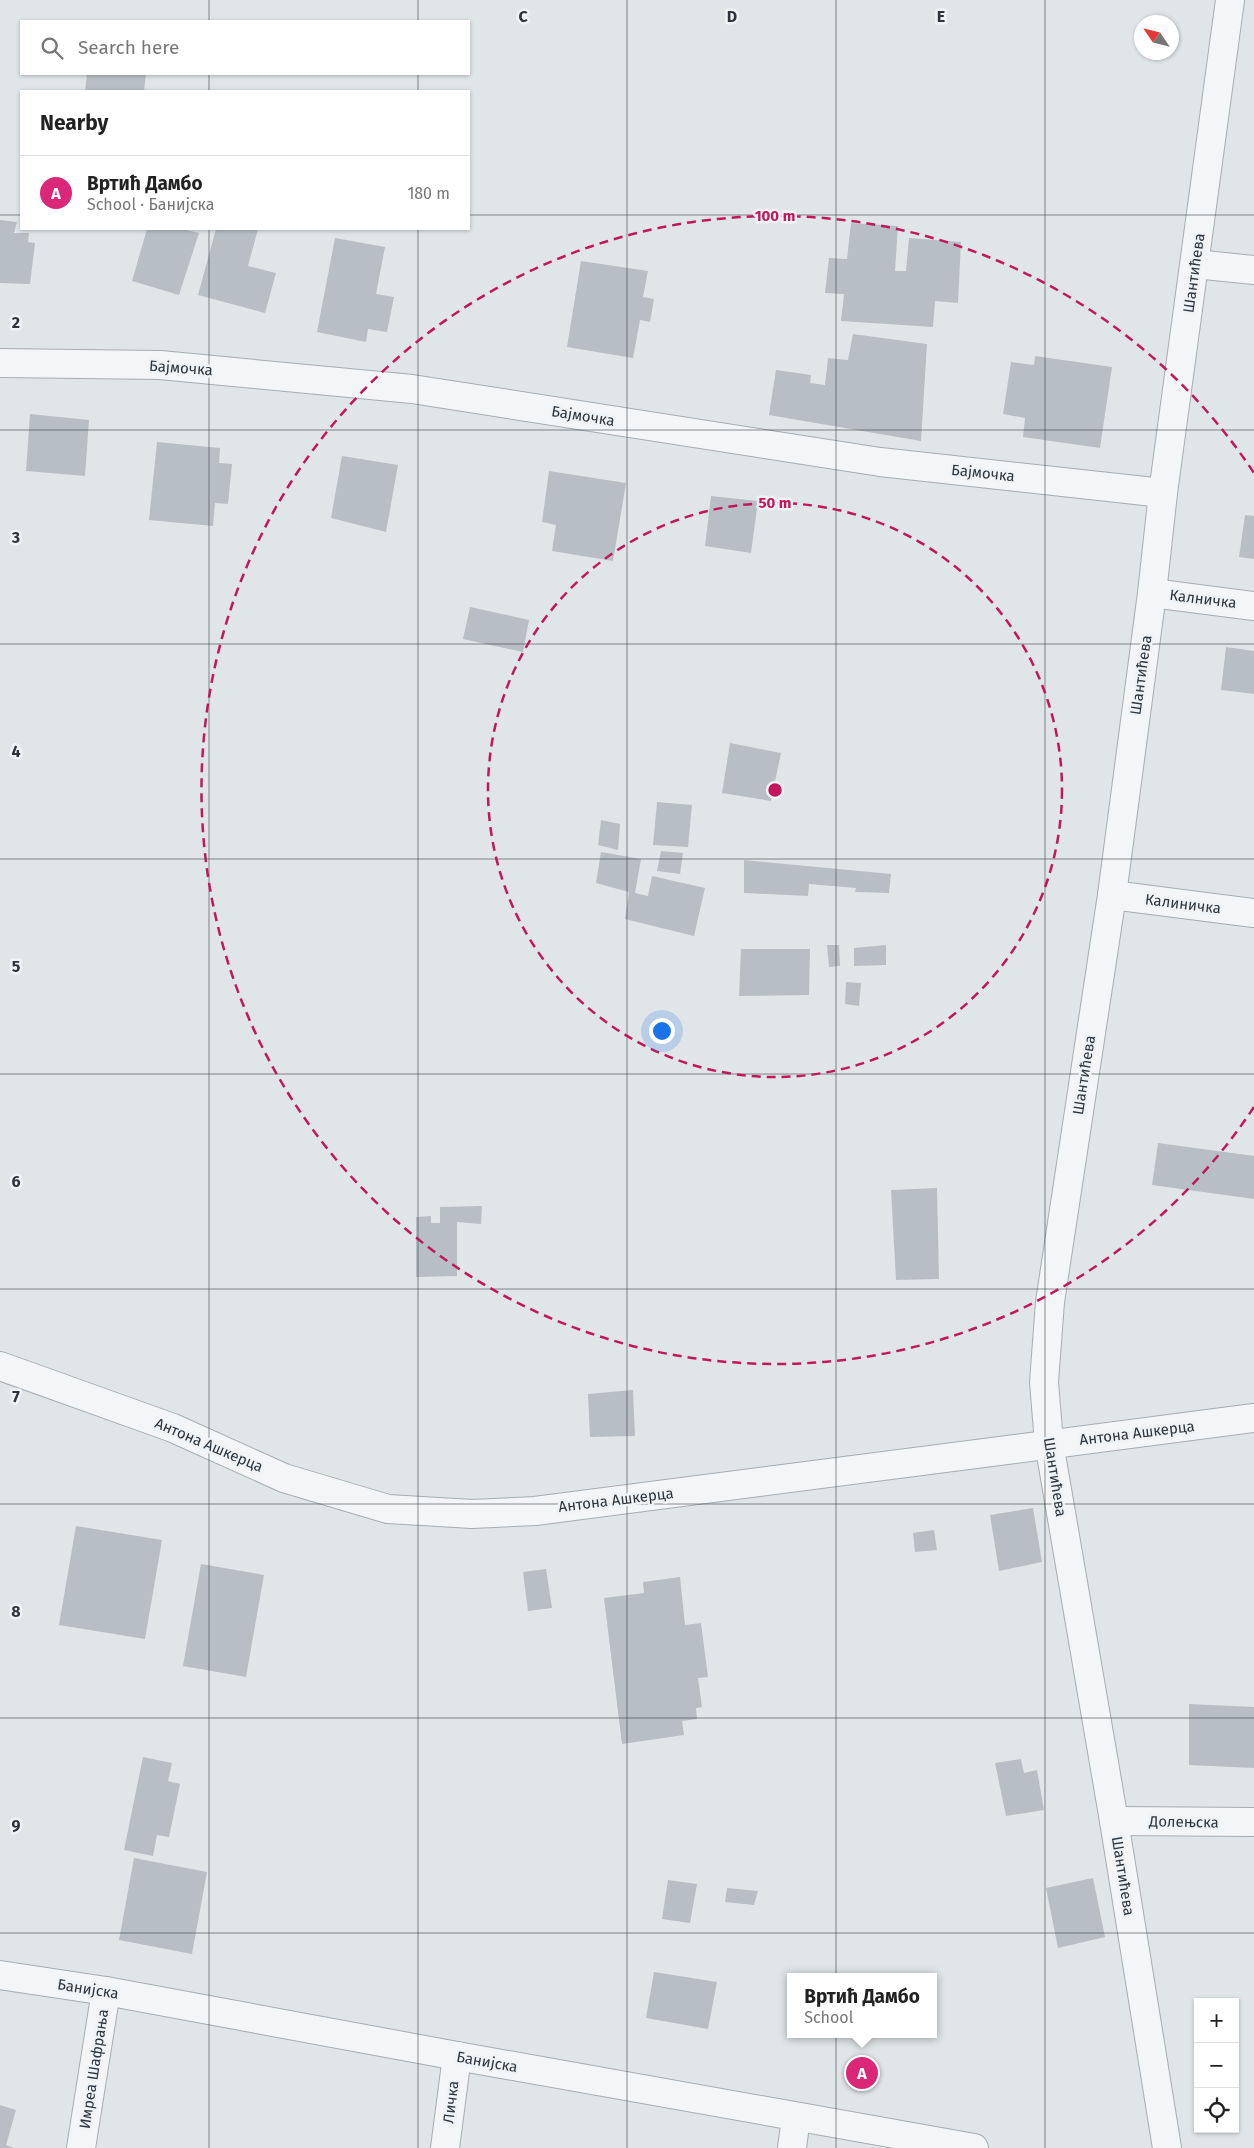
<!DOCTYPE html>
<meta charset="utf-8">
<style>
body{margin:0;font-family:"Fira Sans",sans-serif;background:#f6f6f6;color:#222}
.controls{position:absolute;right:15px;bottom:15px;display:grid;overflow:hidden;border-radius:0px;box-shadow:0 1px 4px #0004}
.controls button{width:45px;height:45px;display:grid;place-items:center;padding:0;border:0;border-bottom:1px solid #e0e0e0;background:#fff;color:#222;font:25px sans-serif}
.compass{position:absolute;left:1134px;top:15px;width:45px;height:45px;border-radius:50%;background:#fff;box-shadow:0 1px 4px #0004;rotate:305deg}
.you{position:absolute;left:661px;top:1030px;width:18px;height:18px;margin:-12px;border:4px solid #fff;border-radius:50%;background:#1a73e8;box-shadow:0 0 0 8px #1a73e833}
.badge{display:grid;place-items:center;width:32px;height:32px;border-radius:50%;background:#db2777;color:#fff;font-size:16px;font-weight:700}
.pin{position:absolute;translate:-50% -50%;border:2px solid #fff;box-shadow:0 1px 5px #0006}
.popup{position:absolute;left:787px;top:1973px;width:150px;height:65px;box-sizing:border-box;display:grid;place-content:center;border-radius:0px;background:#fff;filter:drop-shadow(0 1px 4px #0005);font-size:16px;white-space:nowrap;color:#767676}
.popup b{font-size:19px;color:#222}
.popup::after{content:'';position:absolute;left:50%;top:100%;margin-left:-10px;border:10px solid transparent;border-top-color:#fff}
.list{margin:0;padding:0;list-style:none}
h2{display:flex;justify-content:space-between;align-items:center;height:65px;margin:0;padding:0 20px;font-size:21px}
h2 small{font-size:16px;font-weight:400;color:#767676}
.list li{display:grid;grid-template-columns:32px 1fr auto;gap:15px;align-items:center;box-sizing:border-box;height:75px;padding:0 20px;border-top:1px solid #e0e0e0}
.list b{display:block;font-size:19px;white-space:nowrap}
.list p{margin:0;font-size:16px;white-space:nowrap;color:#767676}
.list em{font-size:16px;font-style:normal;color:#767676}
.icon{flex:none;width:28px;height:28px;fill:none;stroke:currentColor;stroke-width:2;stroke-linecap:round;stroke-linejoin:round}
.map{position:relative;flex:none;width:1254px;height:2148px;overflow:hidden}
.search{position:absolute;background:#fff;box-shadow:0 1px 4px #0004;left:20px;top:20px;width:450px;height:55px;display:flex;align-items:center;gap:12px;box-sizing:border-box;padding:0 18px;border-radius:0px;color:#767676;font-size:19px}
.panel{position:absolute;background:#fff;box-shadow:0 1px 4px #0004;left:20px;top:90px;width:450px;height:140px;border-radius:0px}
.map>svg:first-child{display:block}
.building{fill:#b8bfc4}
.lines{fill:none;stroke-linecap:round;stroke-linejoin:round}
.minor-casing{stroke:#a6adb1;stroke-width:30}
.minor{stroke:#f3f5f6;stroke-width:28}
.grid{fill:none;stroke:#2b353d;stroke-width:1;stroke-opacity:0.55}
.ring{fill:none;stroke:#c2185b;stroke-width:2.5;stroke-dasharray:9 6}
.labels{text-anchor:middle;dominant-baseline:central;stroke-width:5;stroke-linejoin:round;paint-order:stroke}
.street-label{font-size:15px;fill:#2b353d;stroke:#f0f3f5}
.grid-label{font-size:16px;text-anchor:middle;font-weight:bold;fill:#2b353d;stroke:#f0f3f5;stroke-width:5;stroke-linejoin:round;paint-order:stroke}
.centre{fill:#c2185b;stroke:#f0f3f5;stroke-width:2.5}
.ring-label{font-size:15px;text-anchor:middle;font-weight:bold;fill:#c2185b;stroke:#f0f3f5;stroke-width:5;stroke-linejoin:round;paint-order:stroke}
</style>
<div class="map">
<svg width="1254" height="2148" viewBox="0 0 1254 2148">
<rect width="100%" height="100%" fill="#e0e5e8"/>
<g class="building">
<path d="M87 74H146L144 91H85Z"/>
<path d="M0 220 17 222 14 233H29L28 242 35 243 30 284 0 283Z"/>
<path d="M851 223 898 226 895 271H906L909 238 961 242 958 303 935 301 933 327 841 321 844 294 825 293 829 258 847 259Z"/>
<path d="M147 229H182L199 233 179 295 132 281Z"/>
<path d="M216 229H258L248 266 276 273 265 313 198 295Z"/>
<path d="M335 238 385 247 376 294 394 297 387 332 368 329 366 342 317 332Z"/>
<path d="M581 261 648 271 643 297 654 299 650 322 640 320 633 358 567 347Z"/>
<path d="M853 334 927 344 921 441 769 415 776 370 811 375 810 383 825 385 828 358 848 360Z"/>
<path d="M1035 356 1112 367 1100 448 1023 437 1025 418 1003 414 1011 362 1034 365Z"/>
<path d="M30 414 89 420 85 476 26 471Z"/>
<path d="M157 442 220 448 219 463 232 464 228 504 215 503 213 526 149 520Z"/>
<path d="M342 456 398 465 386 532 331 518Z"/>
<path d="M549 471 626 483 613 561 552 551 556 525 542 522Z"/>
<path d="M711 496 758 501 751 553 705 546Z"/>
<path d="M1245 515 1254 516V559L1239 557Z"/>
<path d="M470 607 529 620 523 652 463 639Z"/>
<path d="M1226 647 1254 651V694L1221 690Z"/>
<path d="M730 743 781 753 771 801 722 793Z"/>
<path d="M657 802 692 805 688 847 653 845Z"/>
<path d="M601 820 620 824 618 850 598 845Z"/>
<path d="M661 851 683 853 680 874 657 871Z"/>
<path d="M601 852 641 859 635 893 648 896 652 876 705 888 694 936 625 919 629 892 596 883Z"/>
<path d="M744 860 891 874 889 893 855 892 856 888 809 884 808 896 744 893Z"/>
<path d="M827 945H839L840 966 829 967Z"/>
<path d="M886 945V965L854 966V948Z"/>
<path d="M741 949H810L809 995 739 996Z"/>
<path d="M846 982 861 983 859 1006 845 1004Z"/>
<path d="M1158 1143 1254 1156V1199L1152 1185Z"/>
<path d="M937 1188 939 1279 896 1280 891 1190Z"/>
<path d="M482 1206 481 1224 457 1222V1276L416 1277V1217L431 1216V1223H440V1207Z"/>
<path d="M633 1390 635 1436 590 1437 588 1394Z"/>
<path d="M1033 1508 1042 1562 999 1571 990 1515Z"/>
<path d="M76 1526 162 1540 145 1639 59 1625Z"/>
<path d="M934 1530 937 1550 915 1552 913 1533Z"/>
<path d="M201 1564 264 1575 246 1677 183 1666Z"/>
<path d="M546 1569 552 1608 528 1611 523 1572Z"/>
<path d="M680 1577 685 1625 701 1623 708 1677 698 1678 702 1707 696 1708 697 1719 682 1721 684 1735 622 1744 604 1598 644 1593 643 1582Z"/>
<path d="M1189 1704 1254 1707V1768L1189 1765Z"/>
<path d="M143 1757 172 1763 168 1781 180 1784 169 1837 157 1835 153 1856 124 1850Z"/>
<path d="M1021 1759 1024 1773 1037 1770 1044 1810 1006 1816 995 1763Z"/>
<path d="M134 1858 207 1872 192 1954 119 1940Z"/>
<path d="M1093 1878 1105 1937 1058 1948 1046 1888Z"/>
<path d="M668 1880 697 1884 690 1923 662 1919Z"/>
<path d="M727 1888 758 1891 754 1905 725 1902Z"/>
<path d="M654 1972 717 1982 708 2029 646 2018Z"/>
<path d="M0 2105 16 2110 6 2145 14 2148H0Z"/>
</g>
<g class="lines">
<g class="minor-casing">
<g id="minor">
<path d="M1195 264 1254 270"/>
<path d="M0 363 160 365 412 389 880 462 1163 493"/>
<path d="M1152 593 1254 606"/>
<path d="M1112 895 1254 913"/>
<path d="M0 1366 173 1428 284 1478 388 1509 472 1514 535 1511 1254 1418"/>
<path d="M1114 1821 1254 1822"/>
<path d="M0 1975 106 1991 457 2056 974 2148"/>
<path d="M81 2148 106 1991"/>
<path d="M445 2148 457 2056"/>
<path d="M792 2148 796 2117"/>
<path d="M1167 2148 1114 1821 1049 1443 1044 1382 1050 1302 1112 895 1152 593 1163 493 1230 0"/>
</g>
</g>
<use href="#minor" class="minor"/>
</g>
<path class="grid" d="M209 0V21M418 0V21M627 0V2148M836 0V2148M1045 0V2148M209 74V91M418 74V91M0 215H21M469 215H1254M209 229V2148M418 229V2148M0 430H1254M0 644H1254M0 859H1254M0 1074H1254M0 1289H1254M0 1504H1254M0 1718H1254M0 1933H1254"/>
<g class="ring">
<circle cx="775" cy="790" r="287"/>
<path d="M1254 1107A574 574 0 1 1 1254 473"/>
</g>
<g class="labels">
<g class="street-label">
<text transform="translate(1194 273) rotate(-82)">Шантићева</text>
<text transform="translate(181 368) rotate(4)">Бајмочка</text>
<text transform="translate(583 416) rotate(9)">Бајмочка</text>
<text transform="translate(983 473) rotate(6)">Бајмочка</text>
<text transform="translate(1203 599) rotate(7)">Калничка</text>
<text transform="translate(1141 675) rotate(-82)">Шантићева</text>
<text transform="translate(1183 904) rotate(7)">Калиничка</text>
<text transform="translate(1084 1075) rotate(-81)">Шантићева</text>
<text transform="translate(1137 1433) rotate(-7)">Антона Ашкерца</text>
<text transform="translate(209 1445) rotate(23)">Антона Ашкерца</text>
<text transform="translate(1055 1477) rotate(81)">Шантићева</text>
<text transform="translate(616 1500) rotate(-7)">Антона Ашкерца</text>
<text transform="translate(1184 1822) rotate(1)">Долењска</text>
<text transform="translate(1123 1876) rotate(81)">Шантићева</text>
<text transform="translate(88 1989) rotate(9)">Банијска</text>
<text transform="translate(487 2062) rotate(10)">Банијска</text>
<text transform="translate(94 2069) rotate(-81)">Имреа Шафрања</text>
<text transform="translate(451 2102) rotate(-83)">Личка</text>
</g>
</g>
<g class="grid-label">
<text x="523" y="22">C</text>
<text x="732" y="22">D</text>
<text x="941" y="22">E</text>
<text x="16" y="328">2</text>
<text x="16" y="543">3</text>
<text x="16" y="757">4</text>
<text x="16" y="972">5</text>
<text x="16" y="1187">6</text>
<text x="16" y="1402">7</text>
<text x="16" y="1617">8</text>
<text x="16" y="1831">9</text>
</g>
<circle cx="775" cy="790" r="8" class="centre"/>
<g class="ring-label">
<text x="775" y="221">100 m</text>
<text x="775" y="508">50 m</text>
</g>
</svg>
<div class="controls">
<button>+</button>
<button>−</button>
<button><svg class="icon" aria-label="locate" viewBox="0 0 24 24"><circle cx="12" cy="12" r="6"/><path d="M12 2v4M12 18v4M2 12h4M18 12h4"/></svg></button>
</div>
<svg class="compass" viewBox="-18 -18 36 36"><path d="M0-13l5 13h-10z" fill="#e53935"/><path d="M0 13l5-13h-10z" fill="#767676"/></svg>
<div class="you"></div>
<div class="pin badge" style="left:862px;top:2073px">A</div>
<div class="popup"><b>Вртић Дамбо</b>School</div>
<div class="search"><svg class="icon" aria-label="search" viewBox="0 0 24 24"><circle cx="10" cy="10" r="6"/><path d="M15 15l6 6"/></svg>Search here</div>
<section class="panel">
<h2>Nearby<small></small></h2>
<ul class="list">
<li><span class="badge">A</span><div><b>Вртић Дамбо</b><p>School · Банијска</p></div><em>180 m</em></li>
</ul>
</section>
</div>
